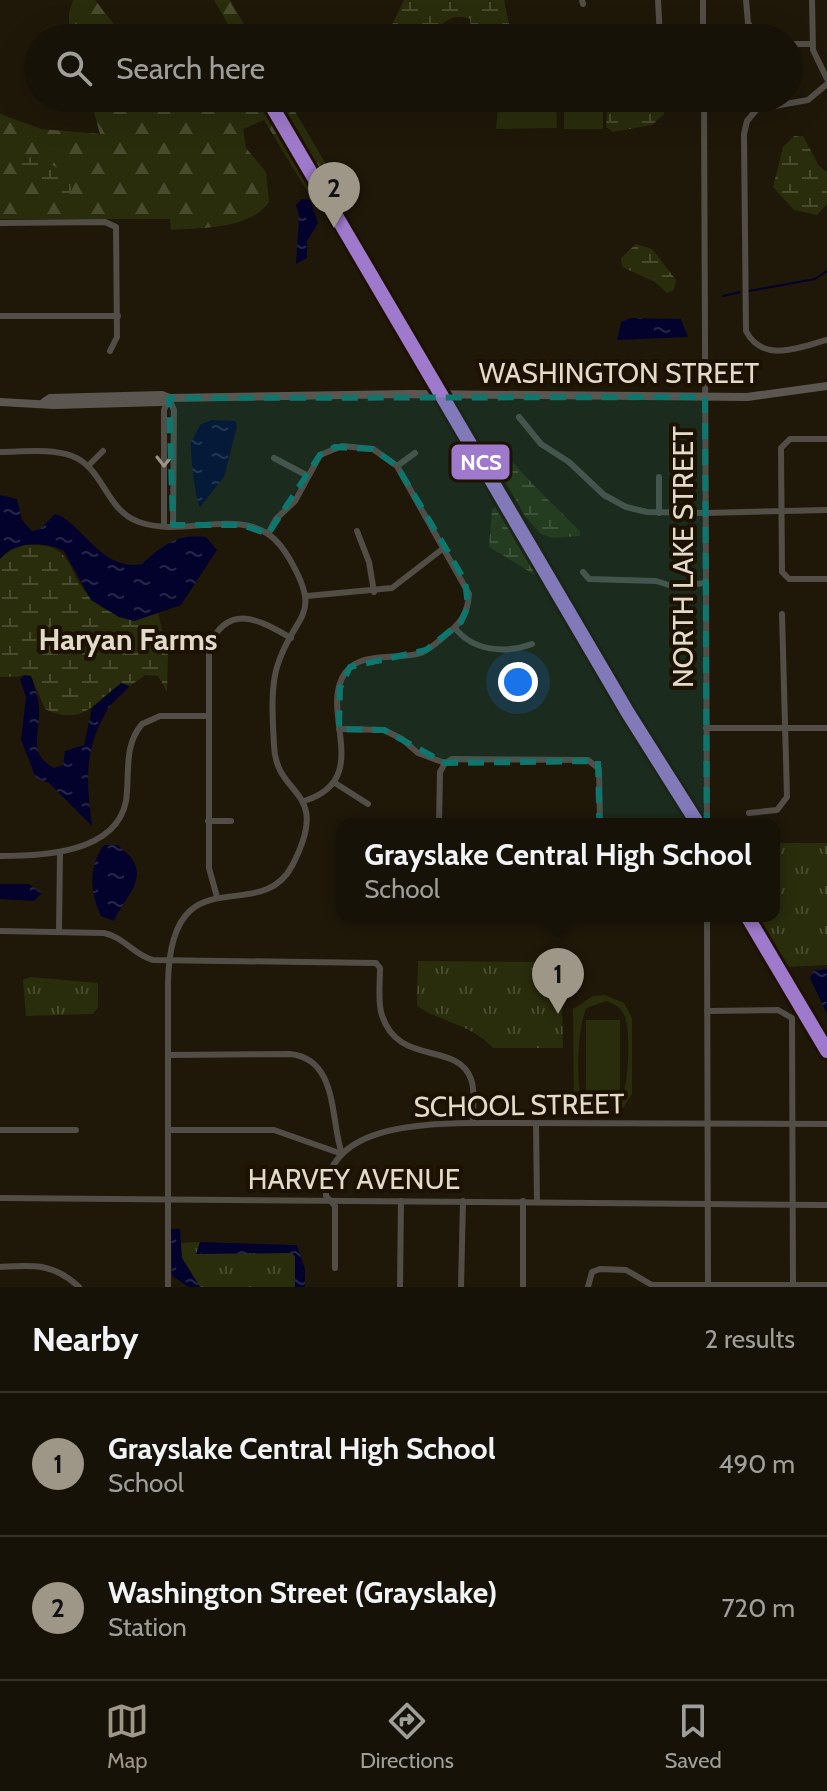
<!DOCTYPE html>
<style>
body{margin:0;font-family:Cabin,sans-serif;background:#242015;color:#f1f3f6}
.you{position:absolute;left:518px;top:682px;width:28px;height:28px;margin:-20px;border:6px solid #fff;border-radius:50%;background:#1a73e8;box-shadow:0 0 0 12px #1a73e833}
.badge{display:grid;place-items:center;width:52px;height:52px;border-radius:50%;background:#9e9686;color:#111;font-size:26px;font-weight:700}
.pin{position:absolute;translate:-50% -66px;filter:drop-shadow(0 2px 4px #0008)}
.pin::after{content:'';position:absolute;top:42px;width:28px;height:24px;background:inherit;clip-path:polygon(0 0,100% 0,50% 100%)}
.popup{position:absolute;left:336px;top:818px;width:444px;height:104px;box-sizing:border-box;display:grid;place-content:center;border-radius:16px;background:#171207;filter:drop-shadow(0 2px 6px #0005);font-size:26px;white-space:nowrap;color:#9e9e9b}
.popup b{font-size:30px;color:#f1f3f6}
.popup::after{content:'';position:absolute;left:50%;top:100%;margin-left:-16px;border:16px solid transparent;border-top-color:#171207}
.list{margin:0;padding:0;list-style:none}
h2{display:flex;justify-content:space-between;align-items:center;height:104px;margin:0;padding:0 32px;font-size:34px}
h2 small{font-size:26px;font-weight:400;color:#9e9e9b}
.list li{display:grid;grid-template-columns:52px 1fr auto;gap:24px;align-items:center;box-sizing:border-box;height:144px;padding:0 32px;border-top:2px solid #363228}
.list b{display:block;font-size:30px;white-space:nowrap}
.list p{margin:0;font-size:26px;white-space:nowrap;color:#9e9e9b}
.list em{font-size:26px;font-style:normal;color:#9e9e9b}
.icon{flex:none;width:44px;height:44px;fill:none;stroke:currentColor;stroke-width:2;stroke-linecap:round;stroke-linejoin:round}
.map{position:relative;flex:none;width:827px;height:1287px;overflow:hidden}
.search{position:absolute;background:#171207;box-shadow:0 8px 32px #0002;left:24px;right:24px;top:24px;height:88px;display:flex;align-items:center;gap:20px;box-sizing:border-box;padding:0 28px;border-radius:44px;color:#9e9e9b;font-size:30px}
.sheet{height:392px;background:#171207}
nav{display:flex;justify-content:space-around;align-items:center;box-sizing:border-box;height:112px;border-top:2px solid #363228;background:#171207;font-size:22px;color:#9e9e9b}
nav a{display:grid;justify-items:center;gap:4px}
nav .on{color:#9e9686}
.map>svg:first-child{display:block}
.green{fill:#2a2d0c;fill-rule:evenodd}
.forest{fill:url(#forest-firs)}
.wetland{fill:url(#wetland-marsh)}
.park{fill:url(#park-tufts)}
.water{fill:url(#water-ripples)}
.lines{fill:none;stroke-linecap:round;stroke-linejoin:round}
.stream{stroke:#03022c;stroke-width:2}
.minor{stroke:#524d47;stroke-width:6}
.major{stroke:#5b5650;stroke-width:8}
.rail-1-casing{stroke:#1d1100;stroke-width:20}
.rail-1{stroke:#9f7acc;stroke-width:14}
.oneway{stroke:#9a9488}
.marked{fill:#0f766e;fill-opacity:0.2;stroke:#0f766e;stroke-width:6;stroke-dasharray:16 10;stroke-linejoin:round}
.labels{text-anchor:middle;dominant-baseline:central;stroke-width:8;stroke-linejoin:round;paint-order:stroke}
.street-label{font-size:28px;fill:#e2daca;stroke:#1d1100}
.neighbourhood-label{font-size:30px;font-weight:bold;fill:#e2daca;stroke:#1d1100}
.line-badge{stroke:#1d1100;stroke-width:3}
.badge-label{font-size:22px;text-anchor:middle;font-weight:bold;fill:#fff}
</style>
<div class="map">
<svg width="827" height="1287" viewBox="0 0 827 1287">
<defs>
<pattern id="forest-firs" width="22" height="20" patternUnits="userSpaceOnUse" patternTransform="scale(2)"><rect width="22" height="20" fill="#2a2d0c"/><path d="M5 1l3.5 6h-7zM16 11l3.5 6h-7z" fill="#494b2e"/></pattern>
<pattern id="wetland-marsh" width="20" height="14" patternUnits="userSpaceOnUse" patternTransform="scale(2)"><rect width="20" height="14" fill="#2a2d0c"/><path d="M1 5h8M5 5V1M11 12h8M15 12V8" fill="none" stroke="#494b2e"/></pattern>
<pattern id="park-tufts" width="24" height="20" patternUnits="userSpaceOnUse" patternTransform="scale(2)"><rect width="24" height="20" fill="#2a2d0c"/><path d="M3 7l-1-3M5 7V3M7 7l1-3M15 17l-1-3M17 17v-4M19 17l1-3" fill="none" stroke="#494b2e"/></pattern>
<pattern id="water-ripples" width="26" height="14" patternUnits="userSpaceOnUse" patternTransform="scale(2)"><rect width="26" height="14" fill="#03022c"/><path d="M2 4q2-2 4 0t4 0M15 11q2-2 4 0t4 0" fill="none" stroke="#272649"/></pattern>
</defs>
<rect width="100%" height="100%" fill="#1f1809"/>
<g class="green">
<path d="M499 98H556L557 128 496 129Z"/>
<rect x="564" y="98" width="39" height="31"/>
<path d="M605 995 624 1003 632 1018V1094L621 1111 601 1117 574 1103 573 1009 593 996ZM606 1001C615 1004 622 1008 625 1017 631 1033 629 1094 618 1105L603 1111C594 1109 586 1106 582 1098 575 1083 578 1021 587 1008Z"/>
<rect x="586" y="1020" width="34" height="75"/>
</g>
<g class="forest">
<path d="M73 0H95L125 38H69V13Z"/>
<path d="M214 0H230L252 38H236Z"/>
<path d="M90 98H261L317 194H309L264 120 243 129 246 148 266 172 269 202C249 230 202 227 171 230L170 219H0V114L41 129 100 134Z"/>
<path d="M271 98H287L330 171 318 179Z"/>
</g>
<g class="wetland">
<path d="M404 0H504L512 38H471L470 19C449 10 441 29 423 36 416 40 405 38 397 38L391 27Z"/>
<path d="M608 98H629L642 108H664V114L652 125 613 132 606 127Z"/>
<path d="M794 136H803L819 166 827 172V204L817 215 794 210 773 187 783 147Z"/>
<path d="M35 157 67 172 72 191 66 195C44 191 34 183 20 166L25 158Z"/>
<path d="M636 244 652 249 676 280 674 290 667 293 655 282 622 267 621 258Z"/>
<path d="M506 454C529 482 555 506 580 531V536L552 538 541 534 525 516 492 458Z"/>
<path d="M497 507 540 578 489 547 492 509Z"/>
<path d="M24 545C79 542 62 572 95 602 105 611 121 615 134 621L158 613 168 655 167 692 158 676 145 675 130 686 121 684C91 703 85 727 45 709L31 676 0 677V559L11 550Z"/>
</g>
<g class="park">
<path d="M774 843H827V965L785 967 755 916H774Z"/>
<path d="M418 961 561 962 563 1048H493C471 1024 443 1023 417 1006Z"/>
<path d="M30 977 98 983V1007L93 1014 26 1016 23 980Z"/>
<path d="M200 1242 291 1253 295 1255V1287H200L182 1258 180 1243Z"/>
</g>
<g class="water">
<path d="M302 199 310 200 318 223 307 241V258L296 264 299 216 296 205Z"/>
<path d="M631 318 681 319 688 337 617 340 621 322Z"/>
<path d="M212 420 235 421 237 426 224 477 200 507C195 499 190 452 191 442L201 424Z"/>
<path d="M0 495 17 499 22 520 32 531 40 529 55 514C79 519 102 573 142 564 162 546 177 533 206 537L217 550 181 605 134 621 119 617 91 600 64 551C45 541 14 541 0 559Z"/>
<path d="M24 675 31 676C34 686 39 698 39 709 41 734 26 752 54 768L63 765 65 751 84 745 92 708 121 683 130 686C121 696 110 703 105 714 83 754 87 785 92 826L49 783 36 778 21 740 26 697 20 679Z"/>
<path d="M117 845C157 873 127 893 114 921L101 916C90 891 88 868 104 845Z"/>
<path d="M0 884H29L42 893 34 901 0 899Z"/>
<path d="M827 969V1014L810 978 813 971Z"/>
<path d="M171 1229H180L182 1258 200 1287H189L172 1276Z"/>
<path d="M200 1242 297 1245 305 1269V1287H295V1256L291 1253 196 1254Z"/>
</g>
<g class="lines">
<g class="stream">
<path d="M749 291 815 279 827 271"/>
<path d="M723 296 740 292"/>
</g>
<g class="minor">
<path d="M582 0 583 4"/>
<path d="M658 0 660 38"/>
<path d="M703 0V38"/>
<path d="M746 0 748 23 758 38"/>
<path d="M812 0 813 50 827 79"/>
<path d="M789 44H812"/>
<path d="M827 84 808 100 757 109 747 121 744 134 746 331C763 364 799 347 827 340"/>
<path d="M704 98 707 824"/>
<path d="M0 223 105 222 116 227 117 337 110 351"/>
<path d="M0 316H118"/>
<path d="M169 398 174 410 173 525"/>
<path d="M519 417 541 444 569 462 604 495 626 507 647 512 705 513 827 510"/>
<path d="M827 439H790L781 448 782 572 789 579H827"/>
<path d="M0 452C22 452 51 448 72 456 104 468 105 510 139 522 175 535 217 517 253 527 270 532 280 543 289 558 325 619 293 613 277 667 270 691 273 721 274 746 276 799 333 787 292 866 259 928 171 851 168 982V1287"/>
<path d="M274 458 308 476"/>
<path d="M88 466 103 451"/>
<path d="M397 466 415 453"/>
<path d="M659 477V513"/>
<path d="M164 525V410L169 398"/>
<path d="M357 531 369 562 374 592"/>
<path d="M268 534 276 519 295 501 320 455 342 446 373 449 397 466 469 594C468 613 461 623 446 635 439 641 430 649 421 653 399 660 360 651 345 673 318 712 375 779 304 801"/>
<path d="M583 572 589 579 656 581 672 586 706 583"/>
<path d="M307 596 392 588 445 547"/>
<path d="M455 628C473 651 505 654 532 644"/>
<path d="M706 728H827"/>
<path d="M339 729 384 730 402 739 418 753 445 763 452 759 588 760 599 769 600 824"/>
<path d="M335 783 368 804"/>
<path d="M749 813 777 810 787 797 782 614"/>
<path d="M208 821H231"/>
<path d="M439 824 440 772 445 763"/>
<path d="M0 856C40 856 116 854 126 801 130 775 123 746 142 724L160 716H208"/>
<path d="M217 897 209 868V646C229 602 260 620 291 638"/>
<path d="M707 916 708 1287"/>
<path d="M0 931 104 933C124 937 134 955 153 960L376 963 380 968C380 982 378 998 381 1012 396 1068 457 1040 471 1079 476 1092 472 1110 473 1123"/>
<path d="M59 932 60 854"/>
<path d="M707 1011 778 1010 792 1018 793 1287"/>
<path d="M168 1055 290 1054C339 1059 330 1121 342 1154"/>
<path d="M536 1124 537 1201"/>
<path d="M0 1130H76"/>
<path d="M168 1130H274L342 1154"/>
<path d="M0 1198C275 1200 551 1203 827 1205"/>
<path d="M523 1201V1287"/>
<path d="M0 1267C33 1265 54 1263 79 1287"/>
<path d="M335 1268V1206L326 1196C325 1125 421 1124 473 1123L827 1124"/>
<path d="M400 1287 401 1201"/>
<path d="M461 1287 463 1201"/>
<path d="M588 1287 592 1272 600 1269 626 1270 652 1285H827"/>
</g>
<g class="major">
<path d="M0 402 54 405 162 402 169 398"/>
<path d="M44 402 50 398 162 395 169 398 410 394 747 397 827 386"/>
</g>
<g class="rail-1-casing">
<g id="rail-1">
<path d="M267 98 628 713 698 824"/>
<path d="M747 916 827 1051"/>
</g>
</g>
<use href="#rail-1" class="rail-1"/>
</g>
<defs><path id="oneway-chevron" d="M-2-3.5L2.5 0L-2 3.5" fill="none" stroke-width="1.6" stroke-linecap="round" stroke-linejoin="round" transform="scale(2)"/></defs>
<use class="oneway" href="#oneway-chevron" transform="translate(164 461) rotate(90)"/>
<path class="marked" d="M705 397 707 899 601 897 598 761 445 763 384 730 339 729 340 688 350 667 426 650 461 622 468 606 465 581 397 466 373 449 335 447 320 455 268 534 242 525H173L169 398Z"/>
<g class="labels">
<g class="street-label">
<text x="619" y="373">WASHINGTON STREET</text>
<text transform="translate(683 557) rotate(-90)">NORTH LAKE STREET</text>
<text transform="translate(519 1105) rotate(-1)">SCHOOL STREET</text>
<text x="354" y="1179">HARVEY AVENUE</text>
</g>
<g class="neighbourhood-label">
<text x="128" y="639">Haryan Farms</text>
</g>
</g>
<rect class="line-badge" x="450" y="443" width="61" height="38" rx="8" fill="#9f7acc"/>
<g class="badge-label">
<text x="481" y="470">NCS</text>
</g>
</svg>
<div class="you"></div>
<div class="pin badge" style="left:558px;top:1014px">1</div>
<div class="popup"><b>Grayslake Central High School</b>School</div>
<div class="pin badge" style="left:334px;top:228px">2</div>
<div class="search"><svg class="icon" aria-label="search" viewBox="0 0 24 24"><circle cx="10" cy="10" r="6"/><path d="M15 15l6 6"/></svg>Search here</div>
</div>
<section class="sheet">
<h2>Nearby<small>2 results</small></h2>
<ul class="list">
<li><span class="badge">1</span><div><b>Grayslake Central High School</b><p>School</p></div><em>490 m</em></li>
<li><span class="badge">2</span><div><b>Washington Street (Grayslake)</b><p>Station</p></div><em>720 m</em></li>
</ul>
</section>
<nav>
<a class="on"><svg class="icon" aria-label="map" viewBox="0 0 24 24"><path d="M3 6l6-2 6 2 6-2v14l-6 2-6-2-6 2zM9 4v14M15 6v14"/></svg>Map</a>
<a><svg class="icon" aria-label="directions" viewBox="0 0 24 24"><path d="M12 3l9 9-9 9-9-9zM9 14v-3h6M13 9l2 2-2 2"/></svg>Directions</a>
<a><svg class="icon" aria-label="saved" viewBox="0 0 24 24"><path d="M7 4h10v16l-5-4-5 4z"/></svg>Saved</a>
</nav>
